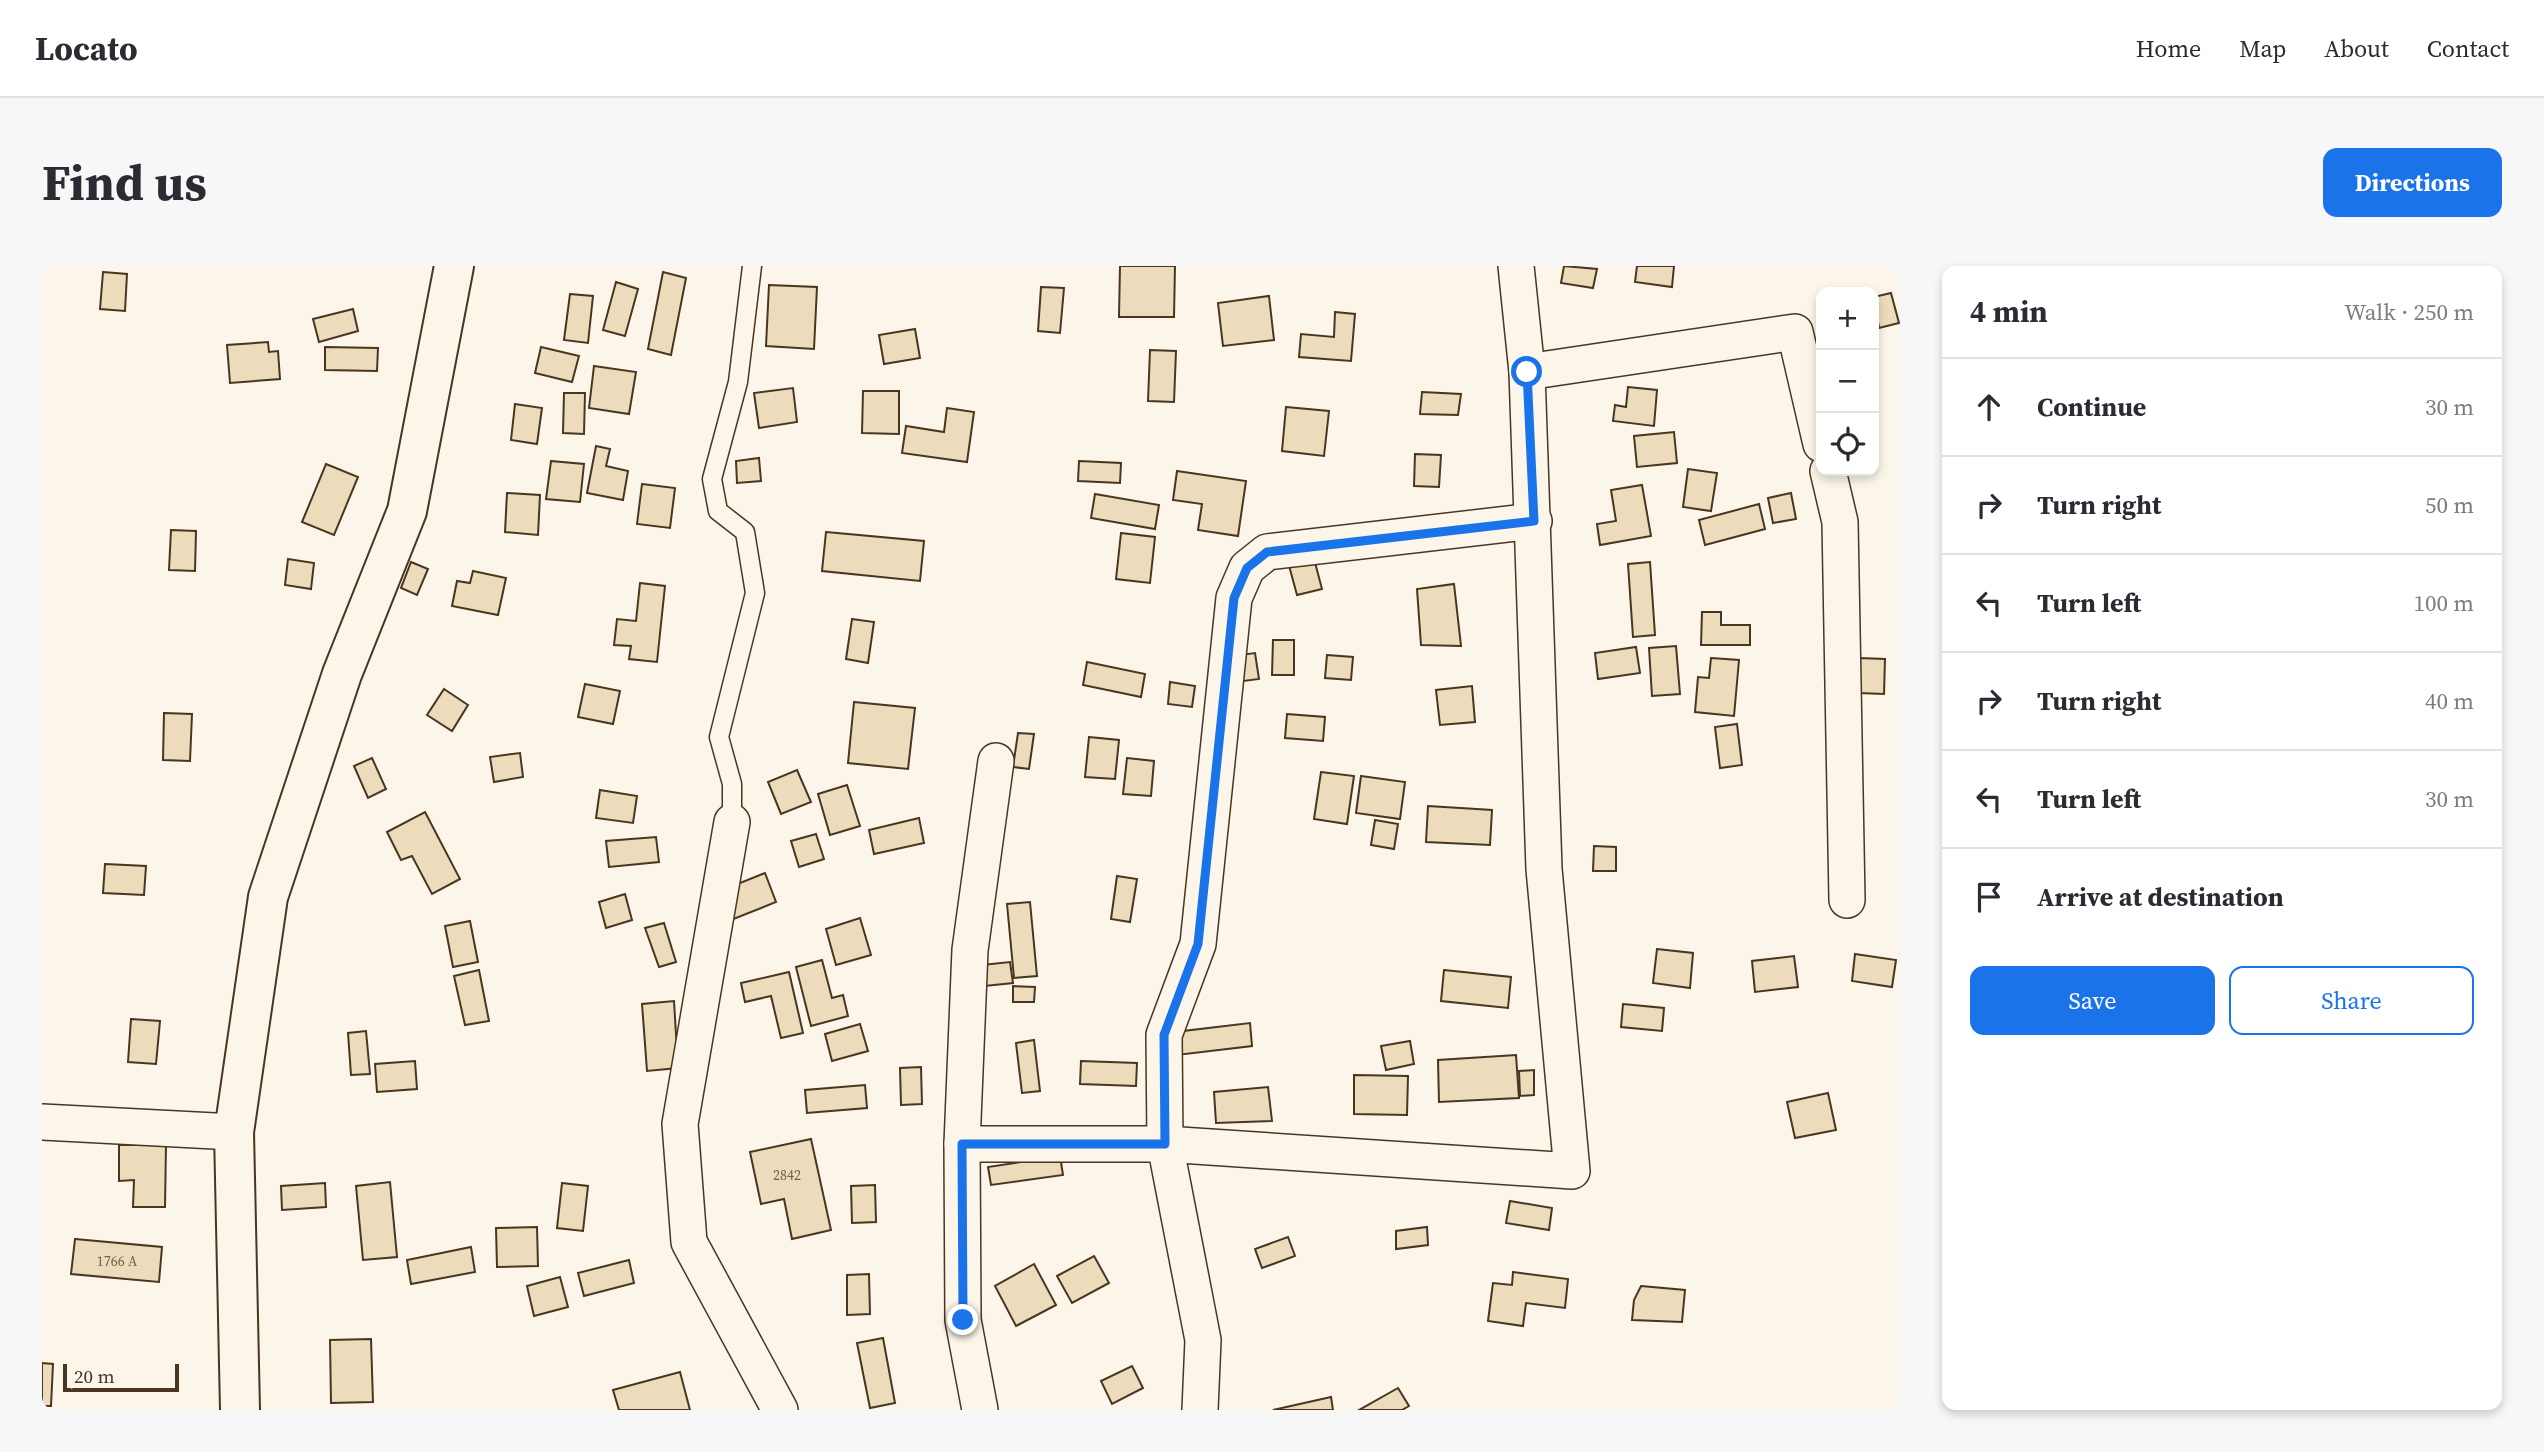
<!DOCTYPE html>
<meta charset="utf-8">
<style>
body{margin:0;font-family:"Source Serif 4",serif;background:#f7f7f7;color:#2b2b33}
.controls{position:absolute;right:21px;top:21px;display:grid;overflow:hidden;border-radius:14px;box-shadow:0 4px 10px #0003}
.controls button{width:63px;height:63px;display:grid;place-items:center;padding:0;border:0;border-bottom:2px solid #e1e1e2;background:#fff;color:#2b2b33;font:35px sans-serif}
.scale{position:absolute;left:21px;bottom:18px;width:116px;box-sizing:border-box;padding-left:7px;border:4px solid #4a3520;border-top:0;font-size:19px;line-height:24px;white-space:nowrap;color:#4a3520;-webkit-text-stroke:5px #fbf6e9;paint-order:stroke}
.stop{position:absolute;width:21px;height:21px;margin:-16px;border:5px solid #1a73e8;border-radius:50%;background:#fff}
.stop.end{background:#1a73e8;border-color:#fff;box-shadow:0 2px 7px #0008}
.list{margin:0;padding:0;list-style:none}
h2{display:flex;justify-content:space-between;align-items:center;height:91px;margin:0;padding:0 28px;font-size:30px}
h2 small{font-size:23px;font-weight:400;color:#7c7c81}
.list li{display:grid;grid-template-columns:46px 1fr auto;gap:21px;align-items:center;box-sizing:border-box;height:98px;padding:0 28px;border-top:2px solid #e1e1e2}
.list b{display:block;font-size:26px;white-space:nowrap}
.list em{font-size:23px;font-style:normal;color:#7c7c81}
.actions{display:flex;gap:14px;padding:21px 28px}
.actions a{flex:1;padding:16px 0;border:2px solid #1a73e8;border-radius:14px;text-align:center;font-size:24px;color:#1a73e8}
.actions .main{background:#1a73e8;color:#fff}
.icon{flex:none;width:38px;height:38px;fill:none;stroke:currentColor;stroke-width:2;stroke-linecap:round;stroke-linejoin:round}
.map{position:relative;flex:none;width:1858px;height:1144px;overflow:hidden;border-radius:14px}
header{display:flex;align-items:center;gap:42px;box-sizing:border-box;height:98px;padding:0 35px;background:#fff;border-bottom:2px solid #e1e1e2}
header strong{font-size:33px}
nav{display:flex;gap:38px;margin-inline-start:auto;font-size:24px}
.intro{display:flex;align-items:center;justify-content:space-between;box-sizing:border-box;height:168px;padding:0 42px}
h1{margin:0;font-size:49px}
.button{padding:18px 32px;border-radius:14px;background:#1a73e8;color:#fff;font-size:24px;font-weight:700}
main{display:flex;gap:42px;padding:0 42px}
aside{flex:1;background:#fff;border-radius:14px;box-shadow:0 4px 10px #0003}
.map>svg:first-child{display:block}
.building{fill:#ecdcbc;stroke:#4a3520;stroke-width:2}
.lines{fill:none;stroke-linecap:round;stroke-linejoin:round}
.service-casing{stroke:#4a3520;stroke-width:21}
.minor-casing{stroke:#4a3520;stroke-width:38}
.tertiary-casing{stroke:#4a3520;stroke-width:42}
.service{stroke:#fbf6e9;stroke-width:18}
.minor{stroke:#fbf6e9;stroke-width:35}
.tertiary{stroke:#fbf6e9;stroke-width:38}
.route{stroke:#1a73e8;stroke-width:9}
.labels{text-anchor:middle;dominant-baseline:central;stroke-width:5;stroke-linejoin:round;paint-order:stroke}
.number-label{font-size:14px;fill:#725f47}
</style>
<header>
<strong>Locato</strong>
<nav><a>Home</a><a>Map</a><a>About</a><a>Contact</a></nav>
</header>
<div class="intro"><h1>Find us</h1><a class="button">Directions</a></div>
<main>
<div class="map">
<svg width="1858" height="1144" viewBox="0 0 1858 1144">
<rect width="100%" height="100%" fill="#fbf6e9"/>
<g class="building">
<path d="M1078 0H1133L1132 51H1077Z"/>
<path d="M1522 0 1555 3 1551 22 1519 17Z"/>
<path d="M1595 0H1632L1630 21 1593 16Z"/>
<path d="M61 6 85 8 83 45 58 43Z"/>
<path d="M621 6 644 12 629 89 606 83Z"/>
<path d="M574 16 596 23 583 70 561 64Z"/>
<path d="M727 19 775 21 772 83 724 80Z"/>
<path d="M999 21 1022 22 1018 67 996 65Z"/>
<path d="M1849 27 1857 57 1837 62 1832 31Z"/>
<path d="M528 28 551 30 546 77 522 74Z"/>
<path d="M1227 30 1232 74 1181 80 1176 37Z"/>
<path d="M311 43 316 65 277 76 271 53Z"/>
<path d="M1293 46 1313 48 1309 95 1257 91 1259 68 1292 71Z"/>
<path d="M873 63 878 92 842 98 837 69Z"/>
<path d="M226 76 227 86 236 85 238 113 188 117 185 79Z"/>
<path d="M283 81 336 82 335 105 283 104Z"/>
<path d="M499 81 537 90 530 116 493 107Z"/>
<path d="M1108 84 1134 85 1132 136 1106 135Z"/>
<path d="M552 100 594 106 587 148 547 142Z"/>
<path d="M1586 121 1615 124 1612 160 1571 155 1573 139 1584 141Z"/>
<path d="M751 122 755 156 717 162 712 127Z"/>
<path d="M821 125H857V168L820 167Z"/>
<path d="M1380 126 1419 128 1416 149 1378 148Z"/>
<path d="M522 127H543L542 168 521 167Z"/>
<path d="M473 138 500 142 495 178 469 174Z"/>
<path d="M1244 141 1287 145 1282 190 1240 185Z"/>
<path d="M905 142 932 146 925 196 860 187 864 160 902 166Z"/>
<path d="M1632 166 1635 197 1595 201 1592 170Z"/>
<path d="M554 180 568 183 564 200 586 205 581 234 545 227Z"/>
<path d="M1373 188 1399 189 1397 221 1372 220Z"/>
<path d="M717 192 719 215 695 217 694 195Z"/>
<path d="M509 195 542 198 538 236 504 233Z"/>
<path d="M1037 195 1079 197 1078 217 1036 215Z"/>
<path d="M284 198 316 211 292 269 260 256Z"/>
<path d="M1646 203 1675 207 1669 245 1641 241Z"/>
<path d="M1135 205 1204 215 1196 270 1156 264 1160 238 1131 234Z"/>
<path d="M600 218 633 222 628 262 595 258Z"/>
<path d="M1600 219 1609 270 1558 279 1555 258 1574 255 1569 224Z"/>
<path d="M465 227 498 229 496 269 463 266Z"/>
<path d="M1749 227 1754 253 1731 257 1726 232Z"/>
<path d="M1053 228 1117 239 1113 263 1049 252Z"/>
<path d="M1717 238 1723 263 1663 279 1657 254Z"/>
<path d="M129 264 154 265 153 305 127 304Z"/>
<path d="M784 266 882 275 878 315 780 305Z"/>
<path d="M1079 267 1113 271 1108 317 1074 313Z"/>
<path d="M1271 289 1280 323 1255 329 1246 296Z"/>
<path d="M246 293 272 297 269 323 243 319Z"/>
<path d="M369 296 386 303 375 329 359 322Z"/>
<path d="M1608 296 1613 369 1591 371 1586 298Z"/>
<path d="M431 305 464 312 456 349 410 340 415 315 428 317Z"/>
<path d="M598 317 623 320 615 396 587 393 589 380 572 379 575 353 594 355Z"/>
<path d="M1412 318 1419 380 1379 379 1375 323Z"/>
<path d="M1660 346H1679V359H1708V379H1659Z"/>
<path d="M810 353 832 356 826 397 804 393Z"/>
<path d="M1231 374H1252V409H1230Z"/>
<path d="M1634 380 1638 428 1610 430 1607 382Z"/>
<path d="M1594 381 1598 407 1556 413 1553 387Z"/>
<path d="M1213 387 1217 413 1194 416 1190 390Z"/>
<path d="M1285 389 1311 391 1309 414 1283 412Z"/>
<path d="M1669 392 1697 394 1692 450 1653 446 1656 411 1667 412Z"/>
<path d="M1817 392 1843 393 1842 428 1817 427Z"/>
<path d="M1045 396 1103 408 1099 431 1041 419Z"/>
<path d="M1128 416 1153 420 1150 441 1126 438Z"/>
<path d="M543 418 578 425 571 458 536 451Z"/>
<path d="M1430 420 1433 456 1398 459 1394 424Z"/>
<path d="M402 423 426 439 410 465 385 449Z"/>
<path d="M812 436 873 442 866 503 806 497Z"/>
<path d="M122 447 150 448 148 495 121 494Z"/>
<path d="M1245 448 1283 451 1281 475 1243 472Z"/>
<path d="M1695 458 1700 499 1678 502 1673 461Z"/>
<path d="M976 467 992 468 987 503 971 501Z"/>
<path d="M1047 471 1077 474 1073 513 1043 511Z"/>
<path d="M478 487 481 511 452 516 448 491Z"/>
<path d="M330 492 344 523 326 532 312 500Z"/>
<path d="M1085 492 1112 495 1109 530 1081 528Z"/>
<path d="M755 504 769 536 739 548 726 516Z"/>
<path d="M1279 506 1312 510 1305 558 1272 553Z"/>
<path d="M1319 510 1363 516 1358 553 1314 547Z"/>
<path d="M805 519 818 560 788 569 776 528Z"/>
<path d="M558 524 595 530 591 557 554 552Z"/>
<path d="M1386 540 1450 544 1448 579 1384 576Z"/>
<path d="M383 546 418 613 390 628 370 590 359 594 345 566Z"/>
<path d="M877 552 882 577 832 588 827 564Z"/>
<path d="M1333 554 1356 558 1352 583 1329 579Z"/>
<path d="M774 568 782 593 757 601 749 575Z"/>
<path d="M614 571 617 596 567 601 564 575Z"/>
<path d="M1552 580 1574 581V605H1551Z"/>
<path d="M63 598 104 600 102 629 61 627Z"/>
<path d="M723 607 734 636 689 654 678 625Z"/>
<path d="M1075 610 1095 613 1088 656 1069 653Z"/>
<path d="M583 628 590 654 564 662 557 636Z"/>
<path d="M988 636 995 710 972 712 965 638Z"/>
<path d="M818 652 829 689 794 699 784 663Z"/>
<path d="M428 655 436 696 411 701 403 660Z"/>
<path d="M622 657 634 696 617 701 603 662Z"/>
<path d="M1615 683 1651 687 1648 722 1611 717Z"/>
<path d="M1813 688 1854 694 1850 721 1810 715Z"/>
<path d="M1752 690 1756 721 1713 726 1710 695Z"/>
<path d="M780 694 790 732 801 729 806 750 769 760 754 701Z"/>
<path d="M968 696 971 717 933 721 931 700Z"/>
<path d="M437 704 447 755 423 759 412 710Z"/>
<path d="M1402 704 1469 711 1466 742 1399 735Z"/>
<path d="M747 706 761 767 739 772 729 730 703 736 699 717Z"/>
<path d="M971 720 993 721 992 736H971Z"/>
<path d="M632 735 636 802 605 805 600 738Z"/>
<path d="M1581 738 1622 742 1620 765 1579 761Z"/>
<path d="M89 753 118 755 114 798 86 796Z"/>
<path d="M1208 757 1210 780 1135 789 1133 766Z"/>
<path d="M818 758 826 785 790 795 783 768Z"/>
<path d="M324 765 328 808 309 809 306 767Z"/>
<path d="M992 774 998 825 980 827 974 777Z"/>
<path d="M1368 775 1372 798 1344 804 1339 780Z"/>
<path d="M1474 789 1477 832 1397 836 1396 794Z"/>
<path d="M373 795 375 823 335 826 333 798Z"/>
<path d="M1039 795 1095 797 1094 820 1038 818Z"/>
<path d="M879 801 880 838 859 839 858 802Z"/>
<path d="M1492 804V829L1478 830 1477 805Z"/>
<path d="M1312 809 1366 810 1365 849 1312 848Z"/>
<path d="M823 819 825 842 765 847 763 824Z"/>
<path d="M1226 821 1230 855 1174 857 1172 826Z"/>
<path d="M1786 827 1794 864 1753 872 1745 836Z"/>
<path d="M769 873 789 964 750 973 742 933 719 938 708 886Z"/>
<path d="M77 879H124L123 941H91L92 914 77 915Z"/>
<path d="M1018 890 1021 909 949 919 946 901Z"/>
<path d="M348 916 355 991 321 994 314 920Z"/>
<path d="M283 917 284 941 240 944 239 920Z"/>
<path d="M520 917 546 920 541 965 515 962Z"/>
<path d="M833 919 834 956 810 957 809 920Z"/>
<path d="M1468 935 1510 942 1507 964 1464 957Z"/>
<path d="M495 961 496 1000 455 1001 454 962Z"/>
<path d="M1385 961 1386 979 1354 983V965Z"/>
<path d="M1246 971 1253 990 1220 1002 1213 983Z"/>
<path d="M33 973 120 981 117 1016 29 1008Z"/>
<path d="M429 981 433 1006 369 1018 365 994Z"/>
<path d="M1052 990 1067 1017 1030 1037 1015 1010Z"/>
<path d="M587 994 592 1017 542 1030 536 1007Z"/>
<path d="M992 998 1014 1039 974 1060 953 1020Z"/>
<path d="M1471 1006 1526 1013 1523 1042 1484 1037 1481 1060 1446 1055 1451 1017 1470 1019Z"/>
<path d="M827 1008 828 1048 805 1049V1009Z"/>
<path d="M518 1011 526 1041 492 1050 485 1020Z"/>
<path d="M1599 1020 1643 1024 1640 1056 1590 1054 1592 1034Z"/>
<path d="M841 1072 853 1137 828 1142 815 1077Z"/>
<path d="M329 1073 331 1136 289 1137 288 1074Z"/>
<path d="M0 1097 11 1098 9 1140H0Z"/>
<path d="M1090 1100 1101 1122 1070 1138 1059 1115Z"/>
<path d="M638 1106 648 1144H577L571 1124Z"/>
<path d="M1356 1122 1367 1140 1360 1144H1317Z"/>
<path d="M1289 1131 1291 1144H1231Z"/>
</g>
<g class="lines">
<g class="service-casing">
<path id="service" d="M690 556V518L677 471 713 327 703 266 676 245 670 213 696 116 710 0"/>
</g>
<g class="minor-casing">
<g id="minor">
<path d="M1485 106 1753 66 1779 178"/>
<path d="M1786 205 1798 256 1805 634"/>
<path d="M690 556 638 858 647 976 738 1144"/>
<path d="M0 856 192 866"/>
<path d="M920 878H1123L1530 905 1502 603 1485 106 1474 0"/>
<path d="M938 1144 921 1054 920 878 928 684 954 495"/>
<path d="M1158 1144 1161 1074 1123 878 1122 769 1156 678 1192 332 1205 302 1225 286 1492 255"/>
</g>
</g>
<g class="tertiary-casing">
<path id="tertiary" d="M198 1144 192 866 226 631 300 408 365 245 412 0"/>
</g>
<use href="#service" class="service"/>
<use href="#minor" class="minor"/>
<use href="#tertiary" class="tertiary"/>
</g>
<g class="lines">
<path class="route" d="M921 1054 920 878H1123L1122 769 1156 678 1192 332 1205 302 1225 286 1492 255 1485 106"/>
</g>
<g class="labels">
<g class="number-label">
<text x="745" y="909">2842</text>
<text x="75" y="995">1766 A</text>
</g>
</g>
</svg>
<div class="controls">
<button>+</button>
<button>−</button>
<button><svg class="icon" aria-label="locate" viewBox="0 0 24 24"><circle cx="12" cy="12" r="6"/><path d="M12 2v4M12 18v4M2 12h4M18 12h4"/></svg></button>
</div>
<div class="scale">20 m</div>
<div class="stop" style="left:1485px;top:106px"></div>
<div class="stop end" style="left:921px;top:1054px"></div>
</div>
<aside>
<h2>4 min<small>Walk · 250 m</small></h2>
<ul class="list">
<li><svg class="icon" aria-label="ahead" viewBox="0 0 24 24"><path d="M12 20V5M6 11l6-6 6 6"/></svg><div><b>Continue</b></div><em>30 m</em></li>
<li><svg class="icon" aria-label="right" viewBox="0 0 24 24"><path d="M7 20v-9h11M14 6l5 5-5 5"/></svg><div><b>Turn right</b></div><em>50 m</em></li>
<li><svg class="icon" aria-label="left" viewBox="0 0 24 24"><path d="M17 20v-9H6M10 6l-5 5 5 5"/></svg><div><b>Turn left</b></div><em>100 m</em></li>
<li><svg class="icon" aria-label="right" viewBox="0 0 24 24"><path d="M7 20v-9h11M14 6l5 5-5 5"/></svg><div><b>Turn right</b></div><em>40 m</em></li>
<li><svg class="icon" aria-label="left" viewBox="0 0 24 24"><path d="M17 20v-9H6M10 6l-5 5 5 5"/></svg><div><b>Turn left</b></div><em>30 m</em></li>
<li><svg class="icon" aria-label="arrive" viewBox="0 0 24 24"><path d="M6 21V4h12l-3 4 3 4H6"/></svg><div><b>Arrive at destination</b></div></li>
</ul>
<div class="actions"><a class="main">Save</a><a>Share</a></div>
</aside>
</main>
